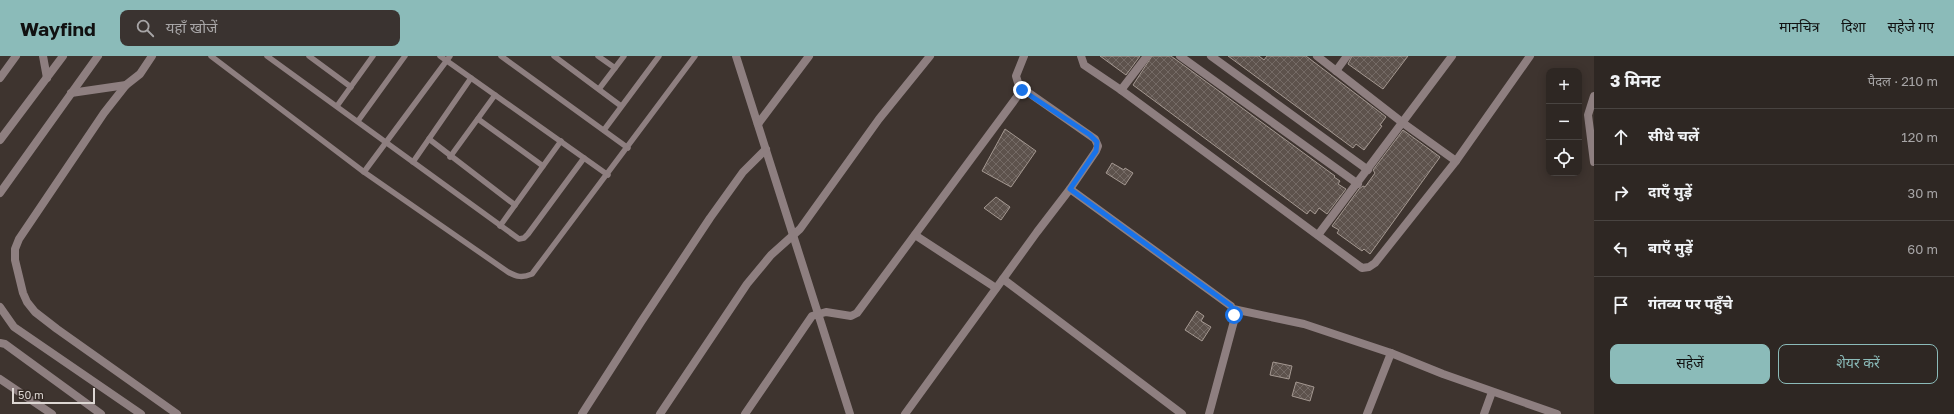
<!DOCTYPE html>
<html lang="hi">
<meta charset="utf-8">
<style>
body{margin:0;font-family:"Golos Text","Noto Sans Devanagari",sans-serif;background:#3a3330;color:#f1f3f6}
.controls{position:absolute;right:12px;top:12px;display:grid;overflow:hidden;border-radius:8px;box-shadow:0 2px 10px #0003}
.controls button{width:36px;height:36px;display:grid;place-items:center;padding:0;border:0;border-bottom:1px solid #494441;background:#2e2723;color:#f1f3f6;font:20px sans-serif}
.scale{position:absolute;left:12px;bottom:10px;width:83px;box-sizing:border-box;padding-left:4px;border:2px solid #ddd7d3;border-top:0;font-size:11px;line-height:14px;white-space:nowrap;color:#ddd7d3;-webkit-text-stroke:3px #342a25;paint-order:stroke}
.stop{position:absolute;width:12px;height:12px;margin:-9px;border:3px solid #1a73e8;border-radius:50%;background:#fff}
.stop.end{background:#1a73e8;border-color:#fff;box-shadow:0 1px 4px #0008}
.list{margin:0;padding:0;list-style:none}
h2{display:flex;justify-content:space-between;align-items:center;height:52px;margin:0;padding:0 16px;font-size:17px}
h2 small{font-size:13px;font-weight:400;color:#a7a5a6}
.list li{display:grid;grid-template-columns:26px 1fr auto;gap:12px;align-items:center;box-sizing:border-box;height:56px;padding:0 16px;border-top:1px solid #494441}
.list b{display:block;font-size:15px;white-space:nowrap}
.list em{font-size:13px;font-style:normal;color:#a7a5a6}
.actions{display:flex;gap:8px;padding:12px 16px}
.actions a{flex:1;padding:9px 0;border:1px solid #8bbbb9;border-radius:8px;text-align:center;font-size:14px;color:#8bbbb9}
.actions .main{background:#8bbbb9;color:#111}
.icon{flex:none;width:22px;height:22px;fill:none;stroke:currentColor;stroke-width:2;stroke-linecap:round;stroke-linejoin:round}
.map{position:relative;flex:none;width:1594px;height:358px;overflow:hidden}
header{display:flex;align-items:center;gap:24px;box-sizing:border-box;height:56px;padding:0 20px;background:#8bbbb9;color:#111}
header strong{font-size:19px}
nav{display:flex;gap:22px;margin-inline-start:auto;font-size:14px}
.search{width:280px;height:36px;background:#3a3330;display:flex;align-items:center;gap:10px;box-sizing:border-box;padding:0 14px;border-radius:8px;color:#a7a5a6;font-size:15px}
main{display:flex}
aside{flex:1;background:#2e2723}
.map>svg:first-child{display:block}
.building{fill:url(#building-cross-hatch);stroke:#a49891}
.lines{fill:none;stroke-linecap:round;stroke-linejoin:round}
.service{stroke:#8e7f80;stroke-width:5.5}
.minor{stroke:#8e7f80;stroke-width:8}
.tertiary{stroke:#8e7f80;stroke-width:8}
.route{stroke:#1a73e8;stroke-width:5}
</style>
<header>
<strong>Wayfind</strong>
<div class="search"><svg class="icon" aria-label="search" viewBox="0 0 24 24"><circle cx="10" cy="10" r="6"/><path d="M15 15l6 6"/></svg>यहाँ खोजें</div>
<nav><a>मानचित्र</a><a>दिशा</a><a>सहेजे गए</a></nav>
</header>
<main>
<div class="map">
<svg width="1594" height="358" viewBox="0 0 1594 358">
<defs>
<pattern id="building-cross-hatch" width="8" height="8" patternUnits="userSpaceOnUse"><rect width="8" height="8" fill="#5d524c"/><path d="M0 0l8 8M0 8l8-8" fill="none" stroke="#746a65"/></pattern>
</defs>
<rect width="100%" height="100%" fill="#3e342f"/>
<g class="building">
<path d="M1100 0H1140L1126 19Z"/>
<path d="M1152 0H1171L1335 120 1334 121 1340 125 1338 128 1346 133 1327 158 1319 152 1315 158 1310 154 1307 158 1133 29Z"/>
<path d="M1228 0H1259L1264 4 1267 0H1306L1381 57 1386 61 1380 69 1382 70 1364 94 1356 88 1353 92Z"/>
<path d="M1352 0H1408L1383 33 1348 8Z"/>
<path d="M1005 73 1036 95 1011 131 982 115Z"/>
<path d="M1403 74 1440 101 1370 198 1364 193 1362 195 1337 177 1339 174 1332 170 1359 133 1363 130 1365 131 1375 117 1373 114Z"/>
<path d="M1112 107 1124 114 1125 112 1133 117 1125 129 1106 117Z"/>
<path d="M996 141 1010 151 1001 164 984 152Z"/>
<path d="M1197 255 1204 260 1201 265 1211 271 1202 285 1185 274Z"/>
<path d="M1273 306 1292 310 1289 323 1270 319Z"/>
<path d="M1296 326 1314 331 1310 345 1292 340Z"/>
</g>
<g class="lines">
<g class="service">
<path d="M211 0 364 116 508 216C517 221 522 222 532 218L695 0"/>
<path d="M267 0 519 183 524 182 528 178 584 102"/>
<path d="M309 0 351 31"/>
<path d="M440 0 608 119"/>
<path d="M501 0 628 92"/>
<path d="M554 0 621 50"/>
<path d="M598 0 615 12"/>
<path d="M599 33 624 0"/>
<path d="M337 50 373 0"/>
<path d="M478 63 543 110"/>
<path d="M358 65 405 0"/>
<path d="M604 74 659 0"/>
<path d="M429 83 515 149"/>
<path d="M450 101 495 39"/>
<path d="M413 106 471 22"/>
<path d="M364 116 450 0"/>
<path d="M500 170 561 85"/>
</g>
<g class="minor">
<path d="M43 0 47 22"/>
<path d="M736 0 850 358"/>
<path d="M1081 0 1084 9 1121 34 1362 212 1369 211 1375 207 1456 105 1530 0"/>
<path d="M1180 0 1358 128"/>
<path d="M1211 0 1368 114"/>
<path d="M1317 0 1403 67 1456 105"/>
<path d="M1336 15 1347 0"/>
<path d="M0 22 16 0"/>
<path d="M126 29 104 57 19 183 15 193V204L23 237 27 246 35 256 57 273 177 358"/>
<path d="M1121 34 1147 0"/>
<path d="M71 37 126 29 140 18 152 0"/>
<path d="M1594 40 1588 59 1594 106"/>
<path d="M758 68 809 0"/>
<path d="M1070 133 1231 250 1234 259V265L1209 358"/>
<path d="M915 179 996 232"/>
<path d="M1318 179 1452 0"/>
<path d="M1003 223 1182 358"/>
<path d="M1233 253 1304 268 1391 297 1443 318 1557 358"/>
<path d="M0 323 52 358"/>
<path d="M582 358 641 266 710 162 743 116 766 93"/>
<path d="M660 358 747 228 771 199 800 173 879 63 930 0"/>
<path d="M745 358 812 260 826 256 851 260 857 257 1022 34"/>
<path d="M905 358 1037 176 1070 133 1096 95 1098 90 1095 83 1019 30 1016 20 1024 0"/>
<path d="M1367 358 1391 297"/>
<path d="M1484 358 1492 336"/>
</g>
<g class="tertiary">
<path d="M0 84 63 0"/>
<path d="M0 137 98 0"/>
<path d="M0 251 14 271 141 358"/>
<path d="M0 287 5 288 101 358"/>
</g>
</g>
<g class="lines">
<path class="route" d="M1022 34 1090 79 1097 86 1096 95 1070 133 1231 250 1234 259"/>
</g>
</svg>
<div class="controls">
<button>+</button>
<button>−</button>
<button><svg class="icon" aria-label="locate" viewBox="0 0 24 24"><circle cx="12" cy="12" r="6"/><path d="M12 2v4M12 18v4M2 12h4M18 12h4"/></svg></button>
</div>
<div class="scale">50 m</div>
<div class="stop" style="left:1234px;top:259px"></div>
<div class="stop end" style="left:1022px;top:34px"></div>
</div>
<aside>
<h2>3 मिनट<small>पैदल · 210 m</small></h2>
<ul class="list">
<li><svg class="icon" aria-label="ahead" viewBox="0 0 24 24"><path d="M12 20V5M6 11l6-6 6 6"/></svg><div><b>सीधे चलें</b></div><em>120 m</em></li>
<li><svg class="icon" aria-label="right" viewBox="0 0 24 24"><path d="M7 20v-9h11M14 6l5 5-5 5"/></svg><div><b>दाएँ मुड़ें</b></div><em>30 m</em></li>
<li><svg class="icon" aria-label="left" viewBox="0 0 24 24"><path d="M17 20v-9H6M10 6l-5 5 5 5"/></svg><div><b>बाएँ मुड़ें</b></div><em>60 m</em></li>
<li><svg class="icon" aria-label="arrive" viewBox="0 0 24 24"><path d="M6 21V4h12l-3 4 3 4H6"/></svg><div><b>गंतव्य पर पहुँचे</b></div></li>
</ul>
<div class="actions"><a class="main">सहेजें</a><a>शेयर करें</a></div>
</aside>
</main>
